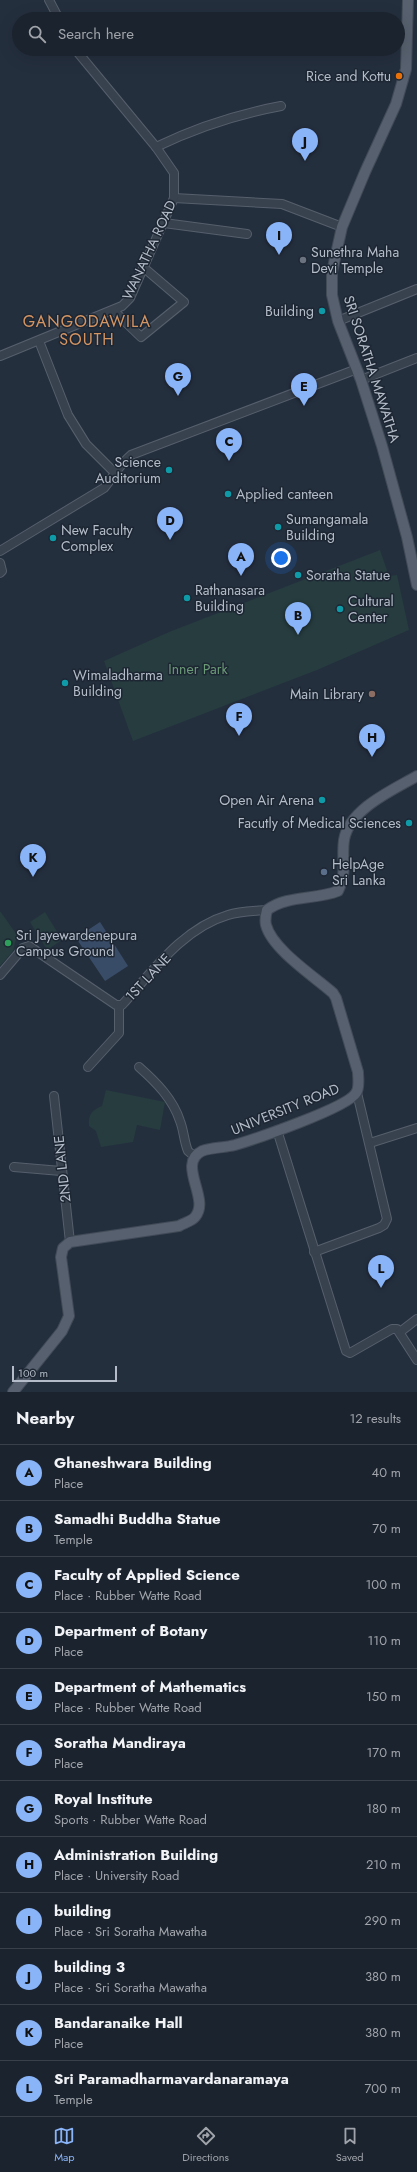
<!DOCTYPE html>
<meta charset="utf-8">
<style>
body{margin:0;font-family:Jost,sans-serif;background:#242b36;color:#f1f3f6}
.scale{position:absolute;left:12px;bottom:10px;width:105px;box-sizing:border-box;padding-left:4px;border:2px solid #b4bcc9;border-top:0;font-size:11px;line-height:14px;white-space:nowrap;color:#b4bcc9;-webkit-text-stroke:3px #1d2633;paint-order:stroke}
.you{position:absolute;left:281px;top:558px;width:14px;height:14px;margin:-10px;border:3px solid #fff;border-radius:50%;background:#1a73e8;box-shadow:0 0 0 6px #1a73e833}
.badge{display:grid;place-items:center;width:26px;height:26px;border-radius:50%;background:#8ab4f8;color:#111;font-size:13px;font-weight:700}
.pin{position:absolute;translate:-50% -33px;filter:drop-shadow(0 1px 2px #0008)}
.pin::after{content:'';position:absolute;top:21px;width:14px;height:12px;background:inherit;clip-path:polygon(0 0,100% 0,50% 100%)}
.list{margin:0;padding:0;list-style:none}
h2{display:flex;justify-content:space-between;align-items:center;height:52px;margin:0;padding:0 16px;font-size:17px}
h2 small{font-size:13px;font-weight:400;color:#a0a4aa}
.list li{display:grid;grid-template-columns:26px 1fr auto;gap:12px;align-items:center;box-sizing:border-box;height:56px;padding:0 16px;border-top:1px solid #39404a}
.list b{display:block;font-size:15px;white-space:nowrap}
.list p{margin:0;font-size:13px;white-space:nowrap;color:#a0a4aa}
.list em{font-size:13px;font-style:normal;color:#a0a4aa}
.icon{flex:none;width:22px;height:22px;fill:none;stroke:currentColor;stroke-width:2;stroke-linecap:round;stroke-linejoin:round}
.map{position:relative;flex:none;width:417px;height:1392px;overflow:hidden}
.search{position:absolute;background:#1b232e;box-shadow:0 4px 16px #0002;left:12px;right:12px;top:12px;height:44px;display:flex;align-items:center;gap:10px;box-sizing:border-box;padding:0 14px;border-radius:22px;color:#a0a4aa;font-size:15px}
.sheet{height:724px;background:#1b232e}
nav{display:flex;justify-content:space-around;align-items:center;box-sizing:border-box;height:56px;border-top:1px solid #39404a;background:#1b232e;font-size:11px;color:#a0a4aa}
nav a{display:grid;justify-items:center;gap:2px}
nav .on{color:#8ab4f8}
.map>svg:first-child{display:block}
.green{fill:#263c3f}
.water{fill:#394c67}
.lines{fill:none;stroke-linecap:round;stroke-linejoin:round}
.minor-casing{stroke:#565f6c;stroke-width:10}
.major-casing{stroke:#414a57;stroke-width:12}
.minor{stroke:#38414e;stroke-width:8}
.major{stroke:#56606e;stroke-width:10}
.food-dot{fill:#e8710a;stroke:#1d2633;stroke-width:1.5}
.worship-dot{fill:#6b7280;stroke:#1d2633;stroke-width:1.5}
.culture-dot{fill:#0f9aa8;stroke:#1d2633;stroke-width:1.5}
.education-dot{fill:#8d6e63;stroke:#1d2633;stroke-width:1.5}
.service-dot{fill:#5c6f8a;stroke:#1d2633;stroke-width:1.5}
.leisure-dot{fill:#2e9e5b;stroke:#1d2633;stroke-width:1.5}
.labels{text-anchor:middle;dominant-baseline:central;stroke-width:3;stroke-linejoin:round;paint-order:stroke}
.poi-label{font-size:14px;fill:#b4bcc9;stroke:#1d2633;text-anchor:start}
.street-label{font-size:14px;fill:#b4bcc9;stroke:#1d2633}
.park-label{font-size:14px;fill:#6b9a76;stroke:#1d2633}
.quarter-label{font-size:16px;letter-spacing:1px;fill:#d59563;stroke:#1d2633}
</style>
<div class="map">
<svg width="417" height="1392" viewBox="0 0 417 1392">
<rect width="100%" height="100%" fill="#242f3e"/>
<g class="green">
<path d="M380 550 389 576 397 575 409 630 317 670 133 741 104 661 169 632Z"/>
<path d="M0 911 17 935 13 951 0 966Z"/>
<path d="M45 912 62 940 47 950 30 922Z"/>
<path d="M106 1090 165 1102 160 1130 137 1125 133 1142 101 1147 96 1131 89 1126C88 1114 92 1110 102 1106Z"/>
</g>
<path class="water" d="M100 922 128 966 105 981 76 938Z"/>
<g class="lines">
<g class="minor-casing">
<g id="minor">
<path d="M49 0 59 19"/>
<path d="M156 147C195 128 238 114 281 106"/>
<path d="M174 198 282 204 342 227"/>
<path d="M164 223 247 234"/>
<path d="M114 311 141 337 184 302 143 267"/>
<path d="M338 321 417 289"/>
<path d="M39 341 68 415 86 444 116 474"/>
<path d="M0 356 122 306 130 298 174 198V173L156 147 75 49"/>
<path d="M361 380 417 358"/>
<path d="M0 551 104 488C113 477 120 464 131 455L357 369"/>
<path d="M0 563 2 571 0 573"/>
<path d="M0 975 23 948 29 946 116 1005H122C152 972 183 928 228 915 240 911 254 911 267 910"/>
<path d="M88 1067 119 1033V1005"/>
<path d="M139 1067C156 1082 173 1099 180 1121 184 1131 184 1142 188 1151L194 1156"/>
<path d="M54 1096 70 1242"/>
<path d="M277 1130 346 1351 350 1353 392 1329H397L417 1360"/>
<path d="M370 1143 417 1128"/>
<path d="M14 1167 61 1171"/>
<path d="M314 1252 379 1228 384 1225 387 1219 357 1093"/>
<path d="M400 1332 417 1319"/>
</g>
</g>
<g class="major-casing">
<g id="major">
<path d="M408 0 406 69 396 104 365 172 342 227 332 272V295L338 321 361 380 382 446 407 537 417 585"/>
<path d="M13 1392 62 1331 69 1316 61 1257 63 1248 70 1242 179 1226C184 1223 192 1221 195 1217 211 1199 176 1164 202 1151 212 1147 224 1148 235 1145 255 1139 347 1108 356 1093 360 1087 358 1078 358 1072L336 998 333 993C315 977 272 949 266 925 265 921 266 914 267 910 287 895 315 900 338 891 348 869 341 861 344 840 349 809 393 790 417 776"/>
</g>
</g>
<use href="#minor" class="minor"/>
<use href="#major" class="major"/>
</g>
<circle class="food-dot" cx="399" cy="76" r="4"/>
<circle class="worship-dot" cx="303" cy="260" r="4"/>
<g class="culture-dot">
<circle cx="322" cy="311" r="4"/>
<circle cx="169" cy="470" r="4"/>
<circle cx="228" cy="494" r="4"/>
<circle cx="278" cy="527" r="4"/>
<circle cx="53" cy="538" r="4"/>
<circle cx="298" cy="575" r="4"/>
<circle cx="187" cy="598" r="4"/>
<circle cx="340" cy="609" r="4"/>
<circle cx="65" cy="683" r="4"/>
<circle cx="322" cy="800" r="4"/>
<circle cx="409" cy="823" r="4"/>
</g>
<circle class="education-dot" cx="372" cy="694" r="4"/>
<circle class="service-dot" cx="324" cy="872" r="4"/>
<circle class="leisure-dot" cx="8" cy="943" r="4"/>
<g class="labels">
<g class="poi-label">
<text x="391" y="76" text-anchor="end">Rice and Kottu</text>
<text x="311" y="252">Sunethra Maha<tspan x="311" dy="16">Devi Temple</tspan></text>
<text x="314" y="311" text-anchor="end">Building</text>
<text x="161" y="462" text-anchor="end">Science<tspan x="161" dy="16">Auditorium</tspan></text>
<text x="236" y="494">Applied canteen</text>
<text x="286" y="519">Sumangamala<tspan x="286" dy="16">Building</tspan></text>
<text x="61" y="530">New Faculty<tspan x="61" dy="16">Complex</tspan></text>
<text x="306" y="575">Soratha Statue</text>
<text x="195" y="590">Rathanasara<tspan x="195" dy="16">Building</tspan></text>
<text x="348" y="601">Cultural<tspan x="348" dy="16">Center</tspan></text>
<text x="73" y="675">Wimaladharma<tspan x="73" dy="16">Building</tspan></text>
<text x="364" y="694" text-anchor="end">Main Library</text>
<text x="314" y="800" text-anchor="end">Open Air Arena</text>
<text x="401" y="823" text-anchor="end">Facutly of Medical Sciences</text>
<text x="332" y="864">HelpAge<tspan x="332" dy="16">Sri Lanka</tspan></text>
<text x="16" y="935">Sri Jayewardenepura<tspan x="16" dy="16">Campus Ground</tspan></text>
</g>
<g class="street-label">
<text transform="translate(149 250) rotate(-65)">WANATHA ROAD</text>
<text transform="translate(372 369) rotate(72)">SRI SORATHA MAWATHA</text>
<text transform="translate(148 977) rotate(-47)">1ST LANE</text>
<text transform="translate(285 1109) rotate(-22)">UNIVERSITY ROAD</text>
<text transform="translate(62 1169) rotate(-96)">2ND LANE</text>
</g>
<g class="park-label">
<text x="198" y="669">Inner Park</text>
</g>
<g class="quarter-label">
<text x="87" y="321">GANGODAWILA<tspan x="87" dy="18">SOUTH</tspan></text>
</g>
</g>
</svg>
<div class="scale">100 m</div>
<div class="you"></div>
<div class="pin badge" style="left:241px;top:576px">A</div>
<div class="pin badge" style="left:298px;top:635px">B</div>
<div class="pin badge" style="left:229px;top:461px">C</div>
<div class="pin badge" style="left:170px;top:540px">D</div>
<div class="pin badge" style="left:304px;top:406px">E</div>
<div class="pin badge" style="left:239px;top:736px">F</div>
<div class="pin badge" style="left:178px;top:396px">G</div>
<div class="pin badge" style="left:372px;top:757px">H</div>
<div class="pin badge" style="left:279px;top:255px">I</div>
<div class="pin badge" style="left:305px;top:161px">J</div>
<div class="pin badge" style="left:33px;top:877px">K</div>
<div class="pin badge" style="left:381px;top:1288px">L</div>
<div class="search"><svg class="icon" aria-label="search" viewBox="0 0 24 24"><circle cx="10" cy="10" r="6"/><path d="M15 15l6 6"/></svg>Search here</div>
</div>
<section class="sheet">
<h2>Nearby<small>12 results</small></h2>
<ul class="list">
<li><span class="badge">A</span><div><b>Ghaneshwara Building</b><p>Place</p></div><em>40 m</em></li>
<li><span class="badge">B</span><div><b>Samadhi Buddha Statue</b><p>Temple</p></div><em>70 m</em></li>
<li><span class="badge">C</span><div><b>Faculty of Applied Science</b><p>Place · Rubber Watte Road</p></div><em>100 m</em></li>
<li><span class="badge">D</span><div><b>Department of Botany</b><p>Place</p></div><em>110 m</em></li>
<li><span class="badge">E</span><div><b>Department of Mathematics</b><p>Place · Rubber Watte Road</p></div><em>150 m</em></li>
<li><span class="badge">F</span><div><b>Soratha Mandiraya</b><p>Place</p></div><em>170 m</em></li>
<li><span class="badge">G</span><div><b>Royal Institute</b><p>Sports · Rubber Watte Road</p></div><em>180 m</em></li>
<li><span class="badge">H</span><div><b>Administration Building</b><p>Place · University Road</p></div><em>210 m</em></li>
<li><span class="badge">I</span><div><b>building</b><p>Place · Sri Soratha Mawatha</p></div><em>290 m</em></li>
<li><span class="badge">J</span><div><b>building 3</b><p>Place · Sri Soratha Mawatha</p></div><em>380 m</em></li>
<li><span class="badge">K</span><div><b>Bandaranaike Hall</b><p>Place</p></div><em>380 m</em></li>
<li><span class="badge">L</span><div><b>Sri Paramadharmavardanaramaya</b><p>Temple</p></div><em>700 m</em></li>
</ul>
</section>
<nav>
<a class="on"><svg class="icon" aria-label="map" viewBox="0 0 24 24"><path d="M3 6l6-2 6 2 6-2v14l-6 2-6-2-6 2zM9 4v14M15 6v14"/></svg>Map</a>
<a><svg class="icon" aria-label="directions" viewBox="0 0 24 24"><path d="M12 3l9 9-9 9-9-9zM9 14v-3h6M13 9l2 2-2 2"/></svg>Directions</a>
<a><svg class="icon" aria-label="saved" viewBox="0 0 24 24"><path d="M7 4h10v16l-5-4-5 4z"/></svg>Saved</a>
</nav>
